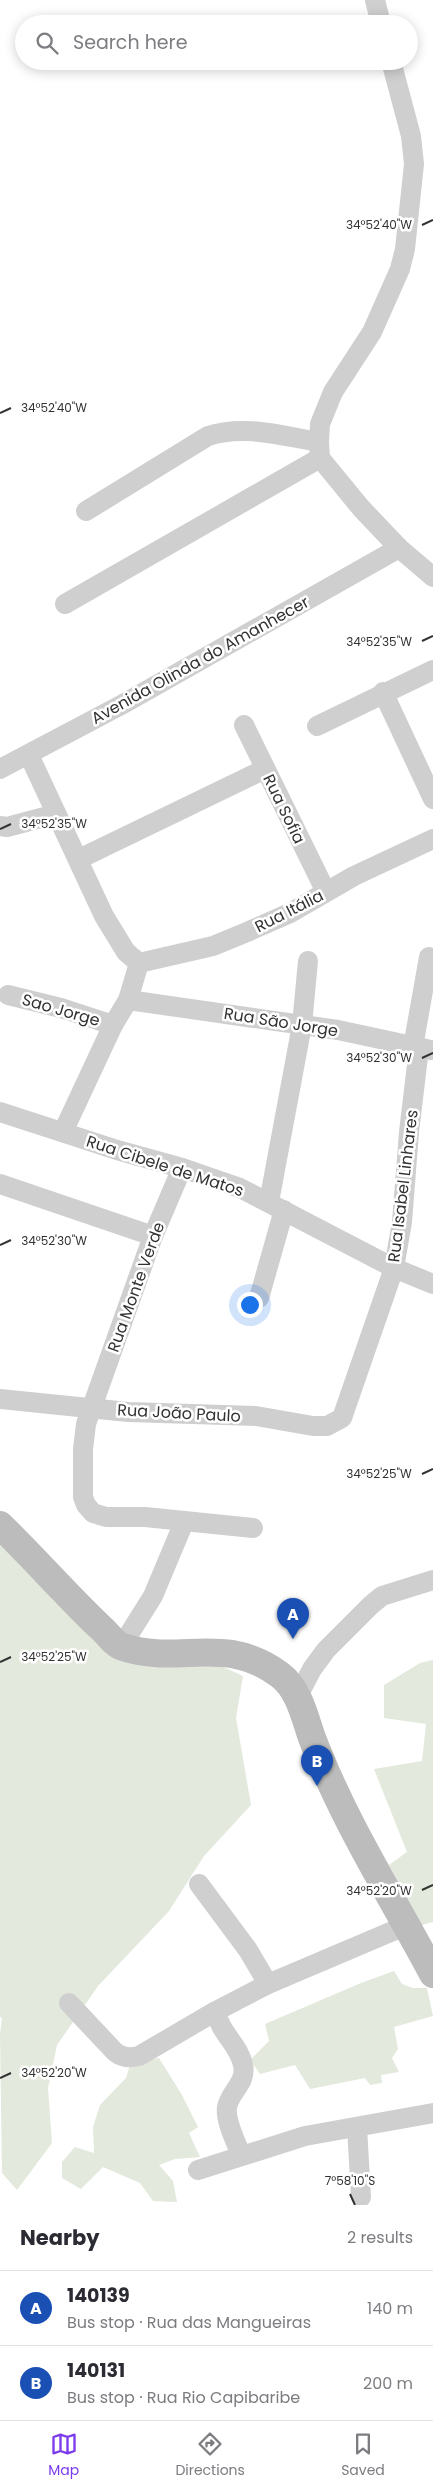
<!DOCTYPE html>
<meta charset="utf-8">
<style>
body{margin:0;font-family:Poppins,sans-serif;background:#f7f7f7;color:#2b2b33}
.you{position:absolute;left:249px;top:1304px;width:18px;height:18px;margin:-12px;border:4px solid #fff;border-radius:50%;background:#1a73e8;box-shadow:0 0 0 8px #1a73e833}
.badge{display:grid;place-items:center;width:32px;height:32px;border-radius:50%;background:#7c3aed;color:#fff;font-size:16px;font-weight:700}
.pin{position:absolute;translate:-50% -41px;filter:drop-shadow(0 1px 2px #0008)}
.pin::after{content:'';position:absolute;top:26px;width:18px;height:15px;background:inherit;clip-path:polygon(0 0,100% 0,50% 100%)}
.list{margin:0;padding:0;list-style:none}
h2{display:flex;justify-content:space-between;align-items:center;height:65px;margin:0;padding:0 20px;font-size:21px}
h2 small{font-size:16px;font-weight:400;color:#7c7c81}
.list li{display:grid;grid-template-columns:32px 1fr auto;gap:15px;align-items:center;box-sizing:border-box;height:75px;padding:0 20px;border-top:1px solid #e1e1e2}
.list b{display:block;font-size:19px;white-space:nowrap}
.list p{margin:0;font-size:16px;white-space:nowrap;color:#7c7c81}
.list em{font-size:16px;font-style:normal;color:#7c7c81}
.icon{flex:none;width:28px;height:28px;fill:none;stroke:currentColor;stroke-width:2;stroke-linecap:round;stroke-linejoin:round}
.map{position:relative;flex:none;width:433px;height:2205px;overflow:hidden}
.search{position:absolute;background:#fff;box-shadow:0 2px 12px #0003;left:15px;right:15px;top:15px;height:55px;display:flex;align-items:center;gap:12px;box-sizing:border-box;padding:0 18px;border-radius:28px;color:#7c7c81;font-size:19px}
.sheet{height:215px;background:#fff}
nav{display:flex;justify-content:space-around;align-items:center;box-sizing:border-box;height:70px;border-top:1px solid #e1e1e2;background:#fff;font-size:14px;color:#7c7c81}
nav a{display:grid;justify-items:center;gap:2px}
nav .on{color:#7c3aed}
.map>svg:first-child{display:block}
.green{fill:#e3e9dc}
.lines{fill:none;stroke-linecap:round;stroke-linejoin:round}
.street{stroke:#cfcfcf;stroke-width:20}
.secondary{stroke:#bcbcbc;stroke-width:28}
.ticks{fill:none;stroke:#323232;stroke-width:2}
.labels{text-anchor:middle;dominant-baseline:central;stroke-width:5;stroke-linejoin:round;paint-order:stroke}
.street-label{font-size:16px;fill:#323232;stroke:#fff}
.ticks-label{font-size:12px;text-anchor:middle;fill:#323232;stroke:#fff;stroke-width:5;stroke-linejoin:round;paint-order:stroke}
</style>
<div class="map">
<svg width="433" height="2205" viewBox="0 0 433 2205">
<rect width="100%" height="100%" fill="#fff"/>
<g class="green">
<path d="M0 1535 53 1600 98 1640 176 1645 243 1676 236 1718 251 1805 204 1856 169 1911 98 1986 57 2045 48 2088 52 2143 17 2190 2 2173 0 2034 2 2018 0 2017Z"/>
<path d="M433 1660V1922L418 1926 389 1865 407 1852 374 1769 422 1761 426 1724 384 1718V1685L420 1663Z"/>
<path d="M394 1971 402 1984 413 1988H427L433 2016 394 2027 398 2049 392 2058 399 2072 381 2075 382 2083 370 2085 365 2078 310 2089 295 2065 260 2074 250 2060 269 2041 265 2024 361 1983Z"/>
<path d="M159 2058 182 2095 198 2127 189 2133 200 2157 175 2159 159 2165 173 2181 177 2202 153 2201 140 2183 103 2167 81 2189 62 2178V2162L75 2147 94 2153 93 2127 100 2105 126 2078 131 2062Z"/>
</g>
<g class="lines">
<g class="street">
<path d="M375 0 381 24"/>
<path d="M391 61 411 136 414 164 405 249 400 269 372 332 333 392 320 424 319 442 320 458 361 508 399 548 433 577"/>
<path d="M86 511 208 436C243 424 283 436 319 442"/>
<path d="M65 604 320 458"/>
<path d="M383 692 433 799"/>
<path d="M244 725 326 892"/>
<path d="M317 726 433 670"/>
<path d="M29 755 104 916 126 952 139 963"/>
<path d="M0 769 123 704 399 548"/>
<path d="M0 826 7 827 56 814"/>
<path d="M79 859 265 769"/>
<path d="M139 963 213 946 247 932 290 913 354 876 433 839"/>
<path d="M8 995 61 1008 113 1025"/>
<path d="M128 1000 338 1030 431 1050"/>
<path d="M413 1047 429 957"/>
<path d="M0 1112 117 1150 182 1168 240 1188 394 1268 433 1284"/>
<path d="M63 1132 113 1025 128 1000 139 963"/>
<path d="M182 1168 153 1236 86 1424 83 1449V1497L86 1505 93 1513 106 1517H145L253 1528"/>
<path d="M0 1184 153 1236"/>
<path d="M269 1202 302 1025 308 961"/>
<path d="M259 1298 284 1210"/>
<path d="M0 1399 128 1412 256 1416 313 1426H327L342 1418 394 1268 402 1222 409 1132 419 1048"/>
<path d="M121 1647 153 1596 184 1522"/>
<path d="M297 1698 312 1669 326 1650 371 1605 382 1596 433 1580"/>
<path d="M199 1884 248 1950 268 1984"/>
<path d="M69 2003 115 2052C123 2058 129 2058 139 2056L216 2011 268 1984 407 1925"/>
<path d="M216 2011C220 2034 239 2044 243 2065 247 2083 230 2091 227 2107 225 2121 236 2142 241 2155"/>
<path d="M357 2127 361 2197"/>
<path d="M198 2170 305 2136 433 2113"/>
</g>
<path class="secondary" d="M0 1525C35 1559 66 1595 101 1628 107 1633 115 1645 123 1647 180 1666 223 1633 280 1675 299 1689 305 1718 312 1738 344 1822 391 1895 433 1974"/>
</g>
<path class="ticks" d="M422 225 433 220M0 413 11 408M422 641 433 636M0 829 11 824M422 1058 433 1053M0 1245 11 1240M422 1474 433 1469M0 1662 11 1657M422 1890 433 1885M0 2078 11 2073M350 2194 355 2205"/>
<g class="labels">
<g class="street-label">
<text transform="translate(200 660) rotate(-29)">Avenida Olinda do Amanhecer</text>
<text transform="translate(284 809) rotate(64)">Rua Sofia</text>
<text transform="translate(289 911) rotate(-27)">Rua Itália</text>
<text transform="translate(61 1010) rotate(16)">Sao Jorge</text>
<text transform="translate(281 1022) rotate(9)">Rua São Jorge</text>
<text transform="translate(165 1166) rotate(18)">Rua Cibele de Matos</text>
<text transform="translate(403 1186) rotate(-83)">Rua Isabel Linhares</text>
<text transform="translate(136 1287) rotate(-70)">Rua Monte Verde</text>
<text transform="translate(179 1413) rotate(3)">Rua João Paulo</text>
</g>
</g>
<g class="ticks-label">
<text x="379" y="229">34°52'40"W</text>
<text x="54" y="412">34°52'40"W</text>
<text x="379" y="646">34°52'35"W</text>
<text x="54" y="828">34°52'35"W</text>
<text x="379" y="1062">34°52'30"W</text>
<text x="54" y="1245">34°52'30"W</text>
<text x="379" y="1478">34°52'25"W</text>
<text x="54" y="1661">34°52'25"W</text>
<text x="379" y="1895">34°52'20"W</text>
<text x="54" y="2077">34°52'20"W</text>
<text x="350" y="2185">7°58'10"S</text>
</g>
</svg>
<div class="you"></div>
<div class="pin badge" style="left:293px;top:1639px;background:#1a4fb4">A</div>
<div class="pin badge" style="left:317px;top:1786px;background:#1a4fb4">B</div>
<div class="search"><svg class="icon" aria-label="search" viewBox="0 0 24 24"><circle cx="10" cy="10" r="6"/><path d="M15 15l6 6"/></svg>Search here</div>
</div>
<section class="sheet">
<h2>Nearby<small>2 results</small></h2>
<ul class="list">
<li><span class="badge" style="background:#1a4fb4">A</span><div><b>140139</b><p>Bus stop · Rua das Mangueiras</p></div><em>140 m</em></li>
<li><span class="badge" style="background:#1a4fb4">B</span><div><b>140131</b><p>Bus stop · Rua Rio Capibaribe</p></div><em>200 m</em></li>
</ul>
</section>
<nav>
<a class="on"><svg class="icon" aria-label="map" viewBox="0 0 24 24"><path d="M3 6l6-2 6 2 6-2v14l-6 2-6-2-6 2zM9 4v14M15 6v14"/></svg>Map</a>
<a><svg class="icon" aria-label="directions" viewBox="0 0 24 24"><path d="M12 3l9 9-9 9-9-9zM9 14v-3h6M13 9l2 2-2 2"/></svg>Directions</a>
<a><svg class="icon" aria-label="saved" viewBox="0 0 24 24"><path d="M7 4h10v16l-5-4-5 4z"/></svg>Saved</a>
</nav>
